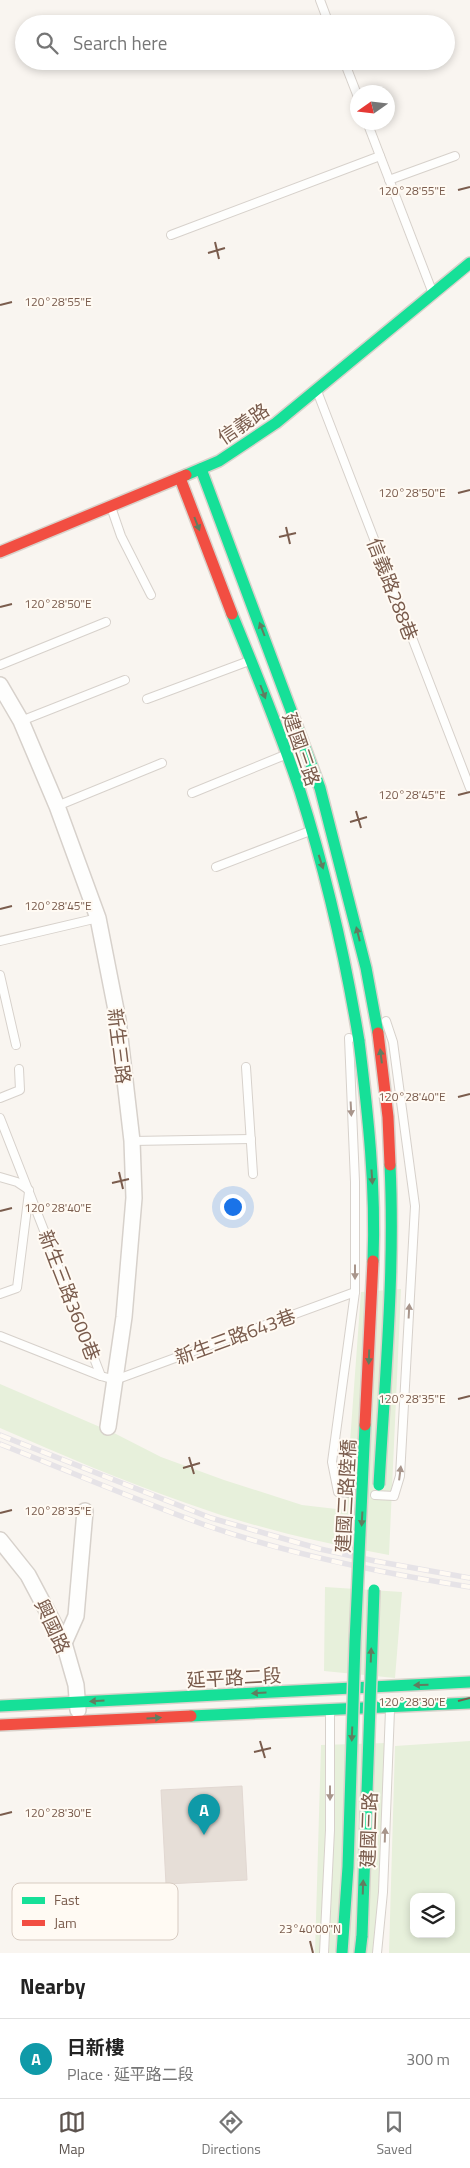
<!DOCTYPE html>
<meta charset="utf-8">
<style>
body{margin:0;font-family:"Titillium Web","Noto Sans TC",sans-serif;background:#f6f6f6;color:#222}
.controls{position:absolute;right:15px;bottom:15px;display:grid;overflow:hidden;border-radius:10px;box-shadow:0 2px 8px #0003}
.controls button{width:45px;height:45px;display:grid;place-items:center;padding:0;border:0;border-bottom:1px solid #e0e0e0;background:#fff;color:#222;font:25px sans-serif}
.compass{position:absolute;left:350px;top:85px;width:45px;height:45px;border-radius:50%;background:#fff;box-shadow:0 2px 8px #0003;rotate:256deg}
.you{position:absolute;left:232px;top:1206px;width:18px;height:18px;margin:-12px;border:4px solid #fff;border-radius:50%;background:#1a73e8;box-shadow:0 0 0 8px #1a73e833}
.badge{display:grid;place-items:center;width:32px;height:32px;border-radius:50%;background:#5d544f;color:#fff;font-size:16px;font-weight:700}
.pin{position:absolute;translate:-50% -41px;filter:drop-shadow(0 1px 2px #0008)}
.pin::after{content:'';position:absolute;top:26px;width:18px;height:15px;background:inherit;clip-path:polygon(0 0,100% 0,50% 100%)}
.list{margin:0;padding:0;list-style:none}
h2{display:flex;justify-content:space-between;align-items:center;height:65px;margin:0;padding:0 20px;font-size:21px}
h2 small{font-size:16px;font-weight:400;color:#767676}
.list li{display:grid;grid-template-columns:32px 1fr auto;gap:15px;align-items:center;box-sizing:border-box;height:80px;padding:0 20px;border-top:1px solid #e0e0e0}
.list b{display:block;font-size:19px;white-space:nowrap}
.list p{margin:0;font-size:16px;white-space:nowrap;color:#767676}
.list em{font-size:16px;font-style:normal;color:#767676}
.icon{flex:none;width:28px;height:28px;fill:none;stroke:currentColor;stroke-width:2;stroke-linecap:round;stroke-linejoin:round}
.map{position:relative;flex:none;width:470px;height:1953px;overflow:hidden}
.search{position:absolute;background:#fff;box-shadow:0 2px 8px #0003;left:15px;right:15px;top:15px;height:55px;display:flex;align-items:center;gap:12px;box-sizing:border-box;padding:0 18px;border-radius:28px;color:#767676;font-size:19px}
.sheet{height:145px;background:#fff}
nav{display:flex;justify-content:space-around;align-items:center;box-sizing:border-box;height:70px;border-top:1px solid #e0e0e0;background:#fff;font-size:14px;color:#767676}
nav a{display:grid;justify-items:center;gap:2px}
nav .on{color:#5d544f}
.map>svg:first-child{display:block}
.green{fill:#e7f0db;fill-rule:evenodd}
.building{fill:#e6ded7;stroke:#e2d8d2}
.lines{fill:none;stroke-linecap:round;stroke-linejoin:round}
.lane-casing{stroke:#d7d1cb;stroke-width:10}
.street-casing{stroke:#d7d1cb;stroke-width:18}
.fast-casing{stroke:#d9d2cb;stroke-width:14}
.jam-casing{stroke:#d9d2cb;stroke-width:14}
.lane{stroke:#fefefd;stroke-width:8}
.street{stroke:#fefefd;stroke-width:15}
.fast{stroke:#16e098;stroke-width:11}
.jam{stroke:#f24e42;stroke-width:11}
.rail-casing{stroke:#e6e3e7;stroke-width:5.5}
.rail{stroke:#fffaf3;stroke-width:4;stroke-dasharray:11;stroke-linecap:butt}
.fast-bridge-casing{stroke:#d9d2cb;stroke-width:14;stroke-linecap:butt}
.jam-bridge-casing{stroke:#d9d2cb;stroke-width:14;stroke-linecap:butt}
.fast-bridge{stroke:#16e098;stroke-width:11}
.jam-bridge{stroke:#f24e42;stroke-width:11}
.oneway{fill:#617d60}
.oneway2{fill:#a8958b}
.ticks{fill:none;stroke:#7a5c4d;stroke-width:2}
.labels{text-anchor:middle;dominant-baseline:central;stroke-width:4;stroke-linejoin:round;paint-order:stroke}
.street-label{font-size:19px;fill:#7a5c4d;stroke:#fffaf3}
.key{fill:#fffaf3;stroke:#d7cbc1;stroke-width:1}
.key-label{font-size:14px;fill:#7a5c4d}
.ticks-label{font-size:12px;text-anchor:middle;fill:#7a5c4d;stroke:#fffaf3;stroke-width:4;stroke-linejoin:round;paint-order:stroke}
</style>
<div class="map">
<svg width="470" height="1953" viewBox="0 0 470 1953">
<rect width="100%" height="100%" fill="#f9f5f0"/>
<g class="green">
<path d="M401 1289 389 1555C320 1543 252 1527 186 1503 123 1481 62 1455 0 1428V1384L114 1433 161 1457 224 1480 302 1505 345 1510 361 1292Z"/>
<path d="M325 1587 402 1592 395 1678 324 1671Z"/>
<path d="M470 1741V1953H389L395 1746ZM414 1897H451V1934H414Z"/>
<path d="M386 1743 381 1953H315L321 1745Z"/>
</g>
<path class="building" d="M242 1786 247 1880 166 1884 161 1790Z"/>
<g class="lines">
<g class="lane-casing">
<g id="lane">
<path d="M320 0 329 24"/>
<path d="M344 61 358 97"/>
<path d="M367 122 432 291"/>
<path d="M389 180 455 156"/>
<path d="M171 235 380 156"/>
<path d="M317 391 470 788"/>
<path d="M111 507 121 536 151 595"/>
<path d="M0 665 106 622"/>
<path d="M147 699 249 661"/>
<path d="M21 721 125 680"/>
<path d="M192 793 285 755"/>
<path d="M57 806 162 763"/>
<path d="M216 867 310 831"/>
<path d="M0 941 98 918"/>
<path d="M0 975 16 1045"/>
<path d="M349 1038 355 1182V1292L332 1462 338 1492 361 1494"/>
<path d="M246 1067 253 1174"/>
<path d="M0 1098 20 1090 19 1069"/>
<path d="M0 1118 101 1376 115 1380 355 1292"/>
<path d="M132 1141 251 1139"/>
<path d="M0 1177 17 1182 29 1190"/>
<path d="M0 1294 17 1288 29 1192"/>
<path d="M0 1336 101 1376"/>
<path d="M375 1495 394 1496 400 1476 415 1206 393 1042 386 1021"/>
<path d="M324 1953 330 1830V1714"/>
<path d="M377 1953 383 1892 390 1710"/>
</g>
</g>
<g class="street-casing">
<g id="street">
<path d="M0 685 21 721 57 806 98 918 118 1020 132 1141 134 1198 124 1317 108 1427"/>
<path d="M0 1540 28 1575 64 1643 76 1685 78 1710"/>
<path d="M64 1643 76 1616 85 1511"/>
</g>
</g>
<g class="fast-casing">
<g id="fast">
<path d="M201 469 320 788 366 968 378 1033"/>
<path d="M186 475 219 461 276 423 470 263"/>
<path d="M232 614C256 673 280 731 300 791 326 873 345 956 359 1041"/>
<path d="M0 1706 470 1682"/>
<path d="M191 1716 470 1703"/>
<path d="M360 1953 362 1936"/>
</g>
</g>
<g class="jam-casing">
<g id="jam">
<path d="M180 478 232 614"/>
<path d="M0 552 186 475"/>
<path d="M0 1725 191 1716"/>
</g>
</g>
<use href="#lane" class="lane"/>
<use href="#street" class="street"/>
<use href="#fast" class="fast"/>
<use href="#jam" class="jam"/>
<g class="rail-casing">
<g id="rail">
<path d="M0 1435 211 1518 320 1549 375 1561 470 1578"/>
<path d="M0 1444C69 1471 138 1501 208 1526 292 1555 382 1573 470 1587"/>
</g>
</g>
<use href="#rail" class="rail"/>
<g class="fast-bridge-casing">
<g id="fast-bridge">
<path d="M359 1041C368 1114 376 1187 373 1261"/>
<path d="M379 1485C385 1378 395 1272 390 1165"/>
<path d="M362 1936 374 1590"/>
<path d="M342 1953 348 1867 355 1642 365 1425"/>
</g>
</g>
<g class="jam-bridge-casing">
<g id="jam-bridge">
<path d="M378 1033 388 1117 390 1165"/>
<path d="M365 1425 373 1261"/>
</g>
</g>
<use href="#fast-bridge" class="fast-bridge"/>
<use href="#jam-bridge" class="jam-bridge"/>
</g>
<defs><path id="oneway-solid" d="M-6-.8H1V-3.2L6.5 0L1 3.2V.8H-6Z" transform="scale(1.25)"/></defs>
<g class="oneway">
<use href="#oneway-solid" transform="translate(197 524) rotate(69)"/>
<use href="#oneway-solid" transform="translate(262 629) rotate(-111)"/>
<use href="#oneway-solid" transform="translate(263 692) rotate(69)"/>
<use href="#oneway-solid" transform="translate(321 862) rotate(72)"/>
<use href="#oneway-solid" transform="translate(358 934) rotate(-104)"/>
<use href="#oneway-solid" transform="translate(381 1056) rotate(-97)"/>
<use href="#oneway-solid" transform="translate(372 1177) rotate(86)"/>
<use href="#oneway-solid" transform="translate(369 1357) rotate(92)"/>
<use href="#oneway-solid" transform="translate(362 1519) rotate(93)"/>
<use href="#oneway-solid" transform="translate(371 1655) rotate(-88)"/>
<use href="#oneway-solid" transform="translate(421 1685) rotate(178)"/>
<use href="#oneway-solid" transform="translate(259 1693) rotate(177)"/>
<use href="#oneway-solid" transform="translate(97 1701) rotate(177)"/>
<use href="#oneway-solid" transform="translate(154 1718) rotate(-3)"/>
<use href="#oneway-solid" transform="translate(352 1734) rotate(92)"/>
<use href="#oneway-solid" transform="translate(363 1887) rotate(-88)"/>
</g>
<g class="oneway2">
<use href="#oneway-solid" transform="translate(351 1109) rotate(87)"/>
<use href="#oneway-solid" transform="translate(355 1272) rotate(90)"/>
<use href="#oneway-solid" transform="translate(409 1311) rotate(-87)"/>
<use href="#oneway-solid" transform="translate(400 1473) rotate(-83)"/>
<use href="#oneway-solid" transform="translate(330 1793) rotate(90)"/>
<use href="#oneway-solid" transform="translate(385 1835) rotate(-88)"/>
</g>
<path class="ticks" d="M458 190 470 187M215 242 219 259M208 253 225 248M0 305 12 302M458 493 470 490M286 527 290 544M279 537 296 533M0 607 12 604M458 795 470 792M356 811 361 828M350 822 367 817M0 909 12 906M458 1097 470 1094M119 1172 123 1189M112 1183 129 1179M0 1211 12 1208M458 1399 470 1396M189 1457 194 1474M183 1468 200 1463M0 1513 12 1510M458 1701 470 1698M260 1741 265 1758M254 1752 271 1748M0 1815 12 1812M310 1941 313 1953"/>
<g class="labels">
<g class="street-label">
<text transform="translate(243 423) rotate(-34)">信義路</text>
<text transform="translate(393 589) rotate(69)">信義路288巷</text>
<text transform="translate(302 749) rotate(71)">建國三路</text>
<text transform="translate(120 1046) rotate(83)">新生三路</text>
<text transform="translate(70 1295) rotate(69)">新生三路3600巷</text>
<text transform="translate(235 1336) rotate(-20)">新生三路643巷</text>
<text transform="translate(345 1496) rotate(-87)">建國三路陸橋</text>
<text transform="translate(53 1626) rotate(65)">興國路</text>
<text transform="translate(234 1677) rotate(-3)">延平路二段</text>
<text transform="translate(368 1830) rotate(-88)">建國三路</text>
</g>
</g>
<rect x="12" y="1883" width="166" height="57" rx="8" class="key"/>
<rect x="22" y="1897" width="23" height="7" fill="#16e098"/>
<rect x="22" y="1920" width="23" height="6" fill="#f24e42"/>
<g class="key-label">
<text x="54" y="1905">Fast</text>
<text x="54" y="1928">Jam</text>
</g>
<g class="ticks-label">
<text x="412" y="195">120°28'55"E</text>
<text x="58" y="306">120°28'55"E</text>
<text x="412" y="497">120°28'50"E</text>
<text x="58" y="608">120°28'50"E</text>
<text x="412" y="799">120°28'45"E</text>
<text x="58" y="910">120°28'45"E</text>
<text x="412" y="1101">120°28'40"E</text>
<text x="58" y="1212">120°28'40"E</text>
<text x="412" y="1403">120°28'35"E</text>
<text x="58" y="1515">120°28'35"E</text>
<text x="412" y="1706">120°28'30"E</text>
<text x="58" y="1817">120°28'30"E</text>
<text x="310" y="1933">23°40'00"N</text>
</g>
</svg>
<div class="controls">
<button><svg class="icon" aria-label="layers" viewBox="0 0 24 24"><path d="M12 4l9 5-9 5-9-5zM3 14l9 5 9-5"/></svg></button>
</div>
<svg class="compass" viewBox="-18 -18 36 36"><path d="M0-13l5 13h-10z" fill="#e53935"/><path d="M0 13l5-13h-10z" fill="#767676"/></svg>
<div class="you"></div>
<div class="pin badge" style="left:204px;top:1835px;background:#0f9aa8">A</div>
<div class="search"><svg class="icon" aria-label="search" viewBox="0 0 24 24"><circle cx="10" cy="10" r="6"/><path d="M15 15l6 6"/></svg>Search here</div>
</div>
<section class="sheet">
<h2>Nearby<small></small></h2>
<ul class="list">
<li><span class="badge" style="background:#0f9aa8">A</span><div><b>日新樓</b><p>Place · 延平路二段</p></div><em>300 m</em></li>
</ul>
</section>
<nav>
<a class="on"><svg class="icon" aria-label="map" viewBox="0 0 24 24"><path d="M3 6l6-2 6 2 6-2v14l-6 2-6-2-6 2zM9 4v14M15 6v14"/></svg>Map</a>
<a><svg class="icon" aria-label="directions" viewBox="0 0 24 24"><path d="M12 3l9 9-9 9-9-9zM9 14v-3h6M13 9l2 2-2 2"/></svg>Directions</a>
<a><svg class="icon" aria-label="saved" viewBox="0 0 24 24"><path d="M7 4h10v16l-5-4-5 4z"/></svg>Saved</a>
</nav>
